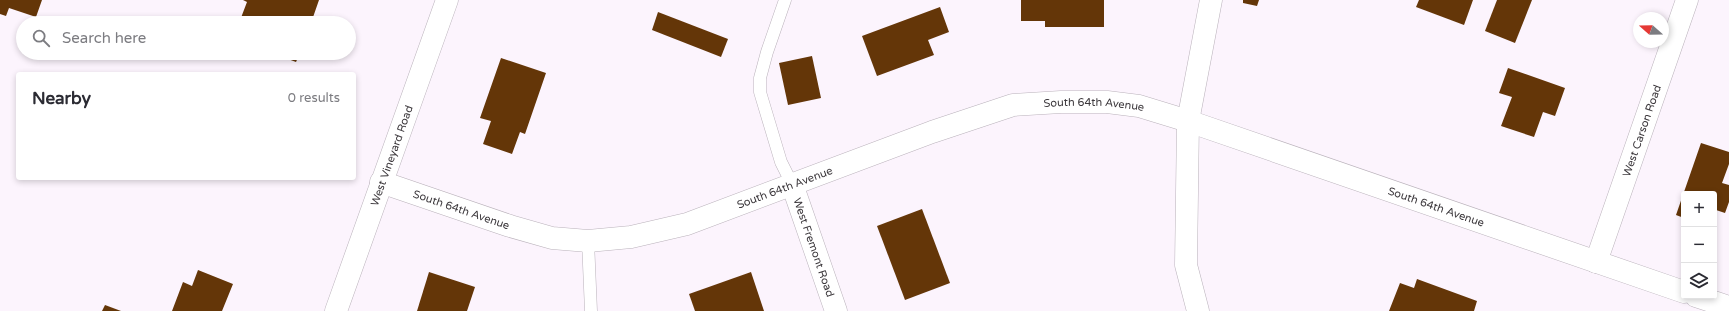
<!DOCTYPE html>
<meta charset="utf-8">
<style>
body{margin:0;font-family:"Varela Round",sans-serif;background:#f7f7f7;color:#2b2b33}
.controls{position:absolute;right:12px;bottom:12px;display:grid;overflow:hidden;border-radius:4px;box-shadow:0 2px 6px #0003}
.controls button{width:36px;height:36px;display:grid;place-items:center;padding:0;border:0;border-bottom:1px solid #e1e1e2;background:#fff;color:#2b2b33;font:20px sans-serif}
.compass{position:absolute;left:1633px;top:12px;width:36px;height:36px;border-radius:50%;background:#fff;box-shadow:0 2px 6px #0003;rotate:290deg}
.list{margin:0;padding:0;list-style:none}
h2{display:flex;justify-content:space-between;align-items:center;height:52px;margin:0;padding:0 16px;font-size:17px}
h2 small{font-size:13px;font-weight:400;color:#7c7c81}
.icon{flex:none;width:22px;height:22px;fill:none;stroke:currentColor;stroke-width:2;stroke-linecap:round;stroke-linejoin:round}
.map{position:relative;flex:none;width:1729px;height:311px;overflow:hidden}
.search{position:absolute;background:#fff;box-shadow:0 2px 6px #0003;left:16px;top:16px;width:340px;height:44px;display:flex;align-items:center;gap:10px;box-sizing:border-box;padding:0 14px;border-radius:22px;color:#7c7c81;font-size:15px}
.panel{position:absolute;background:#fff;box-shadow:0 2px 6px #0003;left:16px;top:72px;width:340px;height:108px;border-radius:4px}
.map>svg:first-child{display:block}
.building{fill:#643608}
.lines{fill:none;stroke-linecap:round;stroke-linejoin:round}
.lane-casing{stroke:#bab2bb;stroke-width:13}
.street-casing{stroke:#bab2bb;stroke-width:23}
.lane{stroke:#fff;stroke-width:12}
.street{stroke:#fff;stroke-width:22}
.labels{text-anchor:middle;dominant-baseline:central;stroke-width:4;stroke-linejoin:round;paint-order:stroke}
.street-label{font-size:11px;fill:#3c383c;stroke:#fff}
</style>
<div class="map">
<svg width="1729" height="311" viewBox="0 0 1729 311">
<rect width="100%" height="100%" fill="#fcf4fd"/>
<g class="building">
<path d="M0 0H42L36 17 9 8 6 16 0 14Z"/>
<path d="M243 0H319L311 23H239L247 2Z"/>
<path d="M1021 0H1104V27H1045V21H1021Z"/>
<path d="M1243 0H1259L1257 6 1243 3Z"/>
<path d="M1419 0H1473L1464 25 1416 7Z"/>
<path d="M1497 0H1532L1515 43 1485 31Z"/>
<path d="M940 7 949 32 928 40 934 55 877 76 862 36Z"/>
<path d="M658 12 728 39 721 57 652 30Z"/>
<path d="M272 53H300L296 62Z"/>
<path d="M812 56 821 98 788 105 779 63Z"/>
<path d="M501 58 546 73 525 134 520 132 512 154 483 144 491 121 480 118Z"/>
<path d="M1508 68 1565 88 1555 116 1543 112 1534 137 1501 126 1512 97 1499 93Z"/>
<path d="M1701 143 1729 152V164L1722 183 1729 185V202L1725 213 1716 210 1714 216V194H1684V218L1676 215Z"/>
<path d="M922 209 950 283 905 300 877 226Z"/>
<path d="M198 270 233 284 222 311H172L183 282 192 286Z"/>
<path d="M429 272 475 287 467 311H417Z"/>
<path d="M751 272 764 311H695L689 294Z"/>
<path d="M1417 279 1477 301 1474 311H1389L1400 283 1414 288Z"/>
<path d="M105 305 121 311H102Z"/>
</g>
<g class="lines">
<g class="lane-casing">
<g id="lane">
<path d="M785 0 767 52 760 78V92L781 162 792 184"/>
<path d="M588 241 591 311"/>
</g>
</g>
<g class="street-casing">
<g id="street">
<path id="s1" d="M381 182 510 226 552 238 588 241 631 237 687 224 932 132 1013 105 1061 102H1107L1139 106 1188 121 1684 292"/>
<path id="s2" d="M792 184 836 311"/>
<path id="s3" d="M1596 262 1687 0"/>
<path d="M1696 296 1729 307"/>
<path id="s4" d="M336 311 447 0"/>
<path d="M1198 311 1186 265 1188 121 1211 0"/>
</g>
</g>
<use href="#lane" class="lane"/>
<use href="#street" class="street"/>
</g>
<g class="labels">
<g class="street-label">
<text stroke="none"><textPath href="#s1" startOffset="745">South 64th Avenue</textPath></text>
<text stroke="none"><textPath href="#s3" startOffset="139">West Carson Road</textPath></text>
<text stroke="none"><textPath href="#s4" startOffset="165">West Vineyard Road</textPath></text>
<text stroke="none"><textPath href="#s1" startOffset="421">South 64th Avenue</textPath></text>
<text stroke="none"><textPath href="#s1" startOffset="1104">South 64th Avenue</textPath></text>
<text stroke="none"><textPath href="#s1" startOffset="85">South 64th Avenue</textPath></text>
<text stroke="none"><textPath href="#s2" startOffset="67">West Fremont Road</textPath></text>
</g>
</g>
</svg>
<div class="controls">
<button>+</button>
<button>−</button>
<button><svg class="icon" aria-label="layers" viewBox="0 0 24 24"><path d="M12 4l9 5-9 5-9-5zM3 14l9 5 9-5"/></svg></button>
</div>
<svg class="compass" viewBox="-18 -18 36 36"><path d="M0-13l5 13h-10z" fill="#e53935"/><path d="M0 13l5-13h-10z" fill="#7c7c81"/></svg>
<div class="search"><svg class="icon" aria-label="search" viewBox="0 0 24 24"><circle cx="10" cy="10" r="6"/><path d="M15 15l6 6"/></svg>Search here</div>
<section class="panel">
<h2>Nearby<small>0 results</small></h2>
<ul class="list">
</ul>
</section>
</div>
